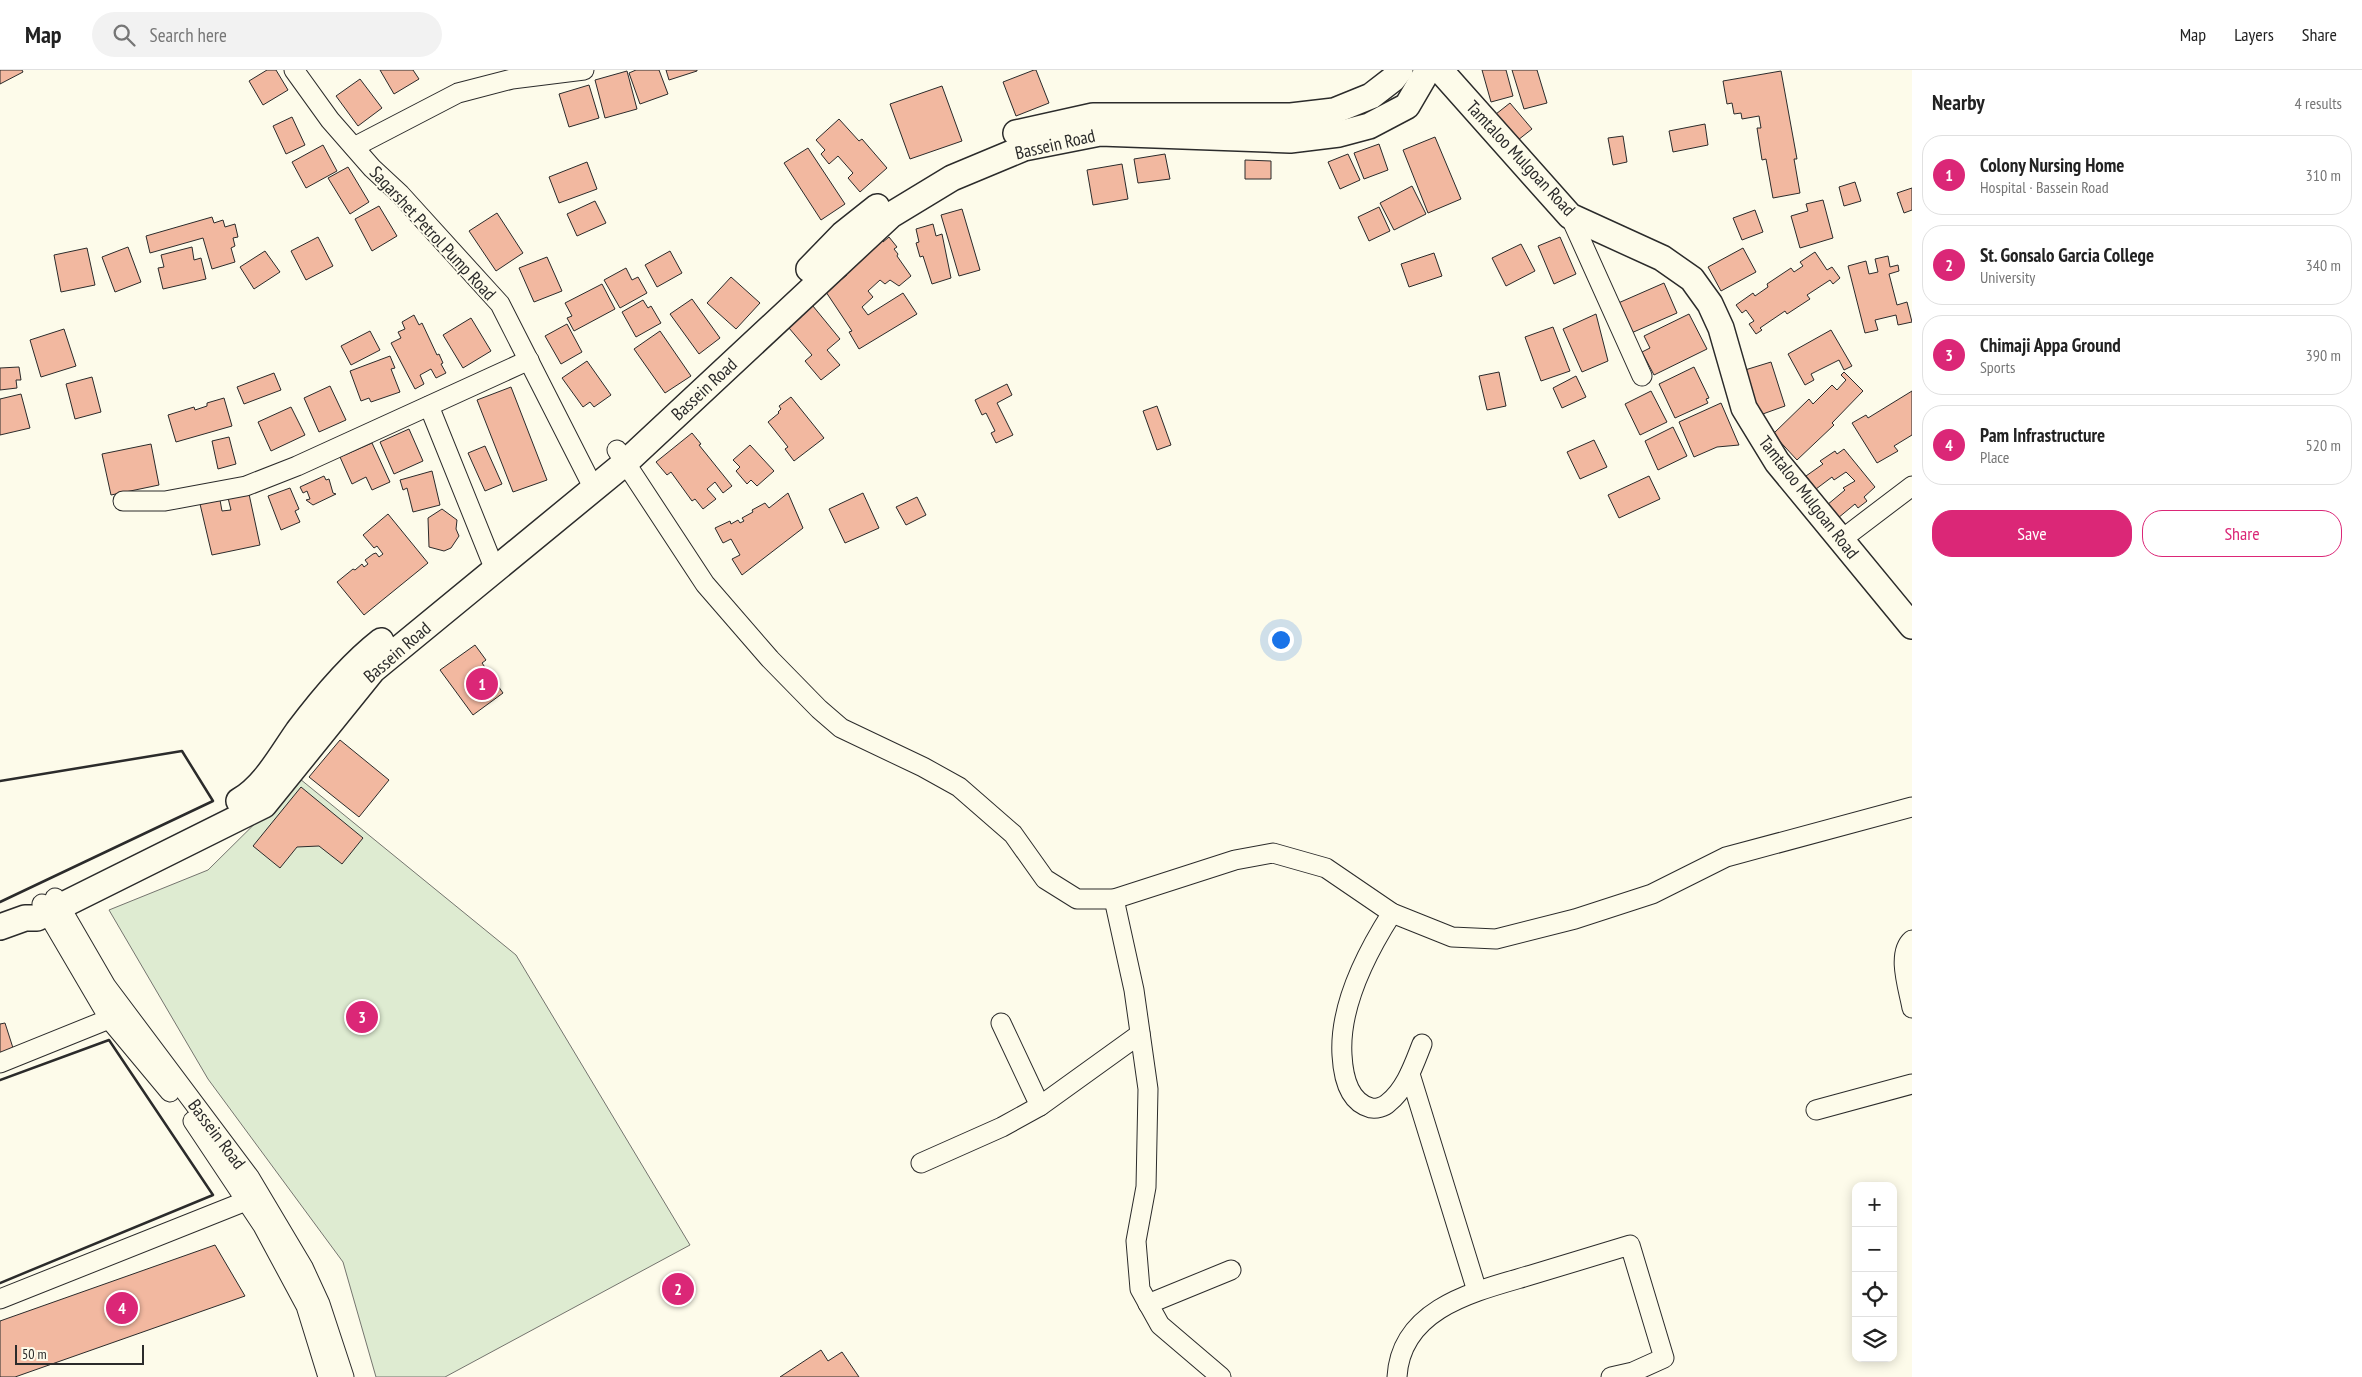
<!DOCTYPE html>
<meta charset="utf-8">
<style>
body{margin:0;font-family:"PT Sans Narrow",sans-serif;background:#f2f2f2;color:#222}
.controls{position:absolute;right:15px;bottom:15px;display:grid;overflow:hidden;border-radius:10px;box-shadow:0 2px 12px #0003}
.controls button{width:45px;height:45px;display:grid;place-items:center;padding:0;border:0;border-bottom:1px solid #e0e0e0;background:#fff;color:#222;font:25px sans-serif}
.scale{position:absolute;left:15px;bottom:12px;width:129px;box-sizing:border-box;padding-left:5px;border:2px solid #2b2b2b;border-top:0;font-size:14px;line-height:18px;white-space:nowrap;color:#2b2b2b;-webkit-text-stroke:4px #fdfbea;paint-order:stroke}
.you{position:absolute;left:1280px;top:569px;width:18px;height:18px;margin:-12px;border:4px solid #fff;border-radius:50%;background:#1a73e8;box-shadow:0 0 0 8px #1a73e833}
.badge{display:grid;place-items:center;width:32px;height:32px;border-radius:50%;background:#db2777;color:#fff;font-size:16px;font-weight:700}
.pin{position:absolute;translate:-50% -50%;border:2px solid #fff;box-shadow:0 1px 5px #0006}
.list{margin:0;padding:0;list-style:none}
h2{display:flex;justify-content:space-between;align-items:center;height:65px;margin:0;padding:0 20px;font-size:21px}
h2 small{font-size:16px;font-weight:400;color:#767676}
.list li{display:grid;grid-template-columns:32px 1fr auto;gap:15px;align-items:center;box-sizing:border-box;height:80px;margin:0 10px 10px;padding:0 10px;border:1px solid #e0e0e0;border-radius:20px}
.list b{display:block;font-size:19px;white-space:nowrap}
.list p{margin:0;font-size:16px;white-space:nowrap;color:#767676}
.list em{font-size:16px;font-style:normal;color:#767676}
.actions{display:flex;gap:10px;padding:15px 20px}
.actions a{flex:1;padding:11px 0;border:1px solid #db2777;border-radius:20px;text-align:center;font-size:18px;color:#db2777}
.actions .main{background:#db2777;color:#fff}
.icon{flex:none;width:28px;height:28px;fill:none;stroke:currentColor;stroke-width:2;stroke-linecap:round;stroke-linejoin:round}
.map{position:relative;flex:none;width:1912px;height:1307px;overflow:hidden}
header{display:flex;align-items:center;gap:30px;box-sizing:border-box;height:70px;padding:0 25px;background:#fff;border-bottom:1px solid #e0e0e0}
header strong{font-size:24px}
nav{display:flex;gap:28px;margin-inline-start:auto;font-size:18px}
.search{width:350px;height:45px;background:#f2f2f2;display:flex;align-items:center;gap:12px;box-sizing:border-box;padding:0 18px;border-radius:28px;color:#767676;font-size:19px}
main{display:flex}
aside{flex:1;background:#fff}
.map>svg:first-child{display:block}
.green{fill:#deebd1;stroke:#74746e}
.building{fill:#f2b8a0;stroke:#2b2b2b}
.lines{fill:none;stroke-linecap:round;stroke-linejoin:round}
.minor-casing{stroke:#2b2b2b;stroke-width:21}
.major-casing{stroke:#2b2b2b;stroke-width:28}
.minor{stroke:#fdfbea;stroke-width:19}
.major{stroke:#fdfbea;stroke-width:25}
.wall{stroke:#2b2b2b;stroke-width:2.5}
.labels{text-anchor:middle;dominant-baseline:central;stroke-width:4;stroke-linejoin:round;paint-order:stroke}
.street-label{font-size:18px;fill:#2b2b2b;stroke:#fdfbea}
</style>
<header>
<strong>Map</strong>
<div class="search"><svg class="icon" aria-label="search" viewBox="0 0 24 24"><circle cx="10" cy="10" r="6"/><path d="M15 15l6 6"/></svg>Search here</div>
<nav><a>Map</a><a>Layers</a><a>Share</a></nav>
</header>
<main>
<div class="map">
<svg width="1912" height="1307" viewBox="0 0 1912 1307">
<rect width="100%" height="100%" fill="#fdfbea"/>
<path class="green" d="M300 709 516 885 690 1175 445 1307H376L343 1192 208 1009 109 840 208 800Z"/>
<g class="building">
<path d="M0 0H22L23 2 0 14Z"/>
<path d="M267 0H276L288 20 263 35 249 11Z"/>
<path d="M380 0H413L419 9 394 24Z"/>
<path d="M636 0H659L668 24 640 34 629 3Z"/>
<path d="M666 0H697V1L669 10Z"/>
<path d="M1034 0H1036L1049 33 1016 46 1003 12Z"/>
<path d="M1482 0H1506L1513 26 1491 32Z"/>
<path d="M1512 0H1537L1547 33 1524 39Z"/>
<path d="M627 1 637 39 605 48 595 10Z"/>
<path d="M1781 1 1797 89H1794L1800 123 1773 128 1766 89 1762 90 1757 58H1761L1759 46 1742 49 1741 43 1734 44 1732 33 1727 34 1723 11Z"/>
<path d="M360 9 382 38 358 56 336 26Z"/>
<path d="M589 15 599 48 569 57 559 24Z"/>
<path d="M942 16 962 71 910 89 890 34Z"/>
<path d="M1510 33 1532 59 1518 70 1496 44Z"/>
<path d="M292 47 305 75 286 84 273 56Z"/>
<path d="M839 49 859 71 862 69 887 98 860 122 848 108 853 103 838 86 829 94 821 84 825 80 816 70Z"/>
<path d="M1705 54 1708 75 1673 82 1669 61Z"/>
<path d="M1623 66 1627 92 1613 95 1608 68Z"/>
<path d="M1435 67 1461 129 1428 143 1403 80Z"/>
<path d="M1379 74 1388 100 1364 109 1354 83Z"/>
<path d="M323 75 337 101 306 118 292 92Z"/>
<path d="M808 78 845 134 821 150 784 93Z"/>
<path d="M1165 84 1170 109 1138 113 1134 89Z"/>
<path d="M1348 84 1360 110 1340 119 1328 92Z"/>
<path d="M1245 90 1271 91V109H1245Z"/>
<path d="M587 92 597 119 559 133 549 107Z"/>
<path d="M1122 94 1128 129 1093 135 1087 100Z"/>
<path d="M348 97 369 132 350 144 328 108Z"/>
<path d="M1855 112 1861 131 1844 136 1839 117Z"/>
<path d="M1412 116 1426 144 1394 160 1380 133Z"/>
<path d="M1912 118V140L1904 143 1897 123Z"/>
<path d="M1823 130 1833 168 1800 178 1791 146 1808 141 1806 134Z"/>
<path d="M595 131 606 153 577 166 567 144Z"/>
<path d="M379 136 397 166 372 181 355 149Z"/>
<path d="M1379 137 1390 161 1369 171 1358 147Z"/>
<path d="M962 139 980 200 959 206 941 145Z"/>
<path d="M1755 140 1763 162 1742 170 1733 148Z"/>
<path d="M497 143 523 183 496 201 469 161Z"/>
<path d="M212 147 214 153 223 150 225 157 235 154 238 167 233 168 235 176 231 178 235 192 212 199 203 168 150 183 146 166Z"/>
<path d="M933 154 936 166 942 164 951 208 932 214 923 186 920 187 916 173 919 172 916 159Z"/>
<path d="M318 167 333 196 306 210 291 181Z"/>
<path d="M889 167 897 177 894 179 898 184 897 186 911 206 899 216 890 210 885 214 880 210 868 221 873 227 862 237 868 245 903 223 917 244 859 279 849 262 852 261 826 222 847 205 845 203 881 169 883 172Z"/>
<path d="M1560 167 1576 204 1554 214 1538 176Z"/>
<path d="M1521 174 1535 201 1506 216 1492 188Z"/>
<path d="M128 177 141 212 115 222 102 187Z"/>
<path d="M192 177 194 190 201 188 206 209 163 219 158 198 164 197 161 185Z"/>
<path d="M87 178 95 215 61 222 54 185Z"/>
<path d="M1743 178 1756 202 1721 221 1708 197Z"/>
<path d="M265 181 280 202 254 219 240 197Z"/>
<path d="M670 181 682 203 657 217 645 195Z"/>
<path d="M1815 182 1827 200 1832 197 1840 208 1833 214 1830 210 1807 225 1810 229 1787 244 1785 241 1760 258 1762 260 1756 264 1749 254 1754 251 1746 240 1742 243 1736 235 1753 223 1755 226 1768 217 1767 214 1791 198 1794 202 1803 196 1800 192Z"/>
<path d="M1434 183 1442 206 1409 217 1401 194Z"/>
<path d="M1888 186 1890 197 1898 195 1899 201 1889 204 1897 235 1907 232 1912 252 1898 255 1896 245 1875 250 1878 260 1865 263 1848 196 1866 191 1869 204 1878 202 1875 189Z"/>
<path d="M547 187 562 221 534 232 519 198Z"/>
<path d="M626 198 632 210 638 207 647 223 620 238 604 210Z"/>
<path d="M731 207 760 233 736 259 707 233Z"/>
<path d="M1664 213 1677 243 1629 264 1616 234Z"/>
<path d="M602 214 615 239 574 261 567 248 572 246 565 233Z"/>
<path d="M692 229 720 268 699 284 670 244Z"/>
<path d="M643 230 648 238 651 236 661 253 636 267 622 242Z"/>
<path d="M808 230 840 269 827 280 840 295 821 310 805 291 812 285 783 251Z"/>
<path d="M1596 244 1608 291 1582 302 1563 259Z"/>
<path d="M1689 244 1707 279 1654 305 1642 282 1650 278 1644 266Z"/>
<path d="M414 245 419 255 422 253 437 285 439 284 443 293 441 294 446 303 436 308 431 299 420 305 424 314 415 319 391 273 401 268 398 262 405 259 402 252Z"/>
<path d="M471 248 491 281 463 298 443 265Z"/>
<path d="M567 254 582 282 561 294 545 266Z"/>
<path d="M1553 257 1570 301 1541 311 1525 267Z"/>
<path d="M64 259 76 296 41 307 30 270Z"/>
<path d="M1831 260 1852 296 1844 300 1839 290 1811 304 1814 310 1805 315 1788 284Z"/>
<path d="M370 261 380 280 351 295 341 276Z"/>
<path d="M660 261 691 306 665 323 634 279Z"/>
<path d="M390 286 395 298 391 299 400 322 371 332 369 328 361 331 350 301Z"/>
<path d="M587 291 611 325 594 337 590 332 583 337 562 308Z"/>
<path d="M1771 292 1785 336 1760 345 1745 300Z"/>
<path d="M19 297 21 310H16L17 318 0 320V298Z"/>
<path d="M1694 297 1709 328 1706 329 1708 333 1675 348 1659 314Z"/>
<path d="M1499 302 1506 336 1487 340 1479 306Z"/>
<path d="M1844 302 1863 321 1832 353 1834 355 1797 390 1773 364 1809 329 1813 334 1832 315 1837 320 1846 310 1841 305Z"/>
<path d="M274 303 281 320 244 334 237 317Z"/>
<path d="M1576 306 1586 327 1562 338 1553 318Z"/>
<path d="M92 307 101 342 75 349 66 314Z"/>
<path d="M1007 314 1012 325 997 333 1013 365 996 373 991 363 995 361 986 343 982 345 975 330Z"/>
<path d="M330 316 346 350 319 362 304 328Z"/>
<path d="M511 317 547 410 513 422 477 330Z"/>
<path d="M1651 321 1667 352 1640 365 1625 334Z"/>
<path d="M1912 321V365L1894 376 1898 381 1877 393 1852 353 1866 345 1868 348Z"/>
<path d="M21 324 30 358 0 365V329Z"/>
<path d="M791 327 824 368 794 391 785 379 788 377 768 352 779 343 778 342 781 339 779 336Z"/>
<path d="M224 328 232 356 176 372 168 345 194 337 195 340 207 336V333Z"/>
<path d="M1721 333 1739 375 1717 377 1694 387 1679 352Z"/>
<path d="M1157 336 1171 375 1157 380 1143 341Z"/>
<path d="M291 337 305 365 271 381 258 352Z"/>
<path d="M1673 357 1687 386 1658 400 1645 371Z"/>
<path d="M409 359 423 391 394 404 380 372Z"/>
<path d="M692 363 701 374 699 375 732 416 723 423 715 412 707 419 716 429 703 439 695 429 692 431 671 402 667 405 656 392Z"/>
<path d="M229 367 236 394 218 399 212 371Z"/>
<path d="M1594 370 1607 397 1580 409 1567 382Z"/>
<path d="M372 373 390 412 372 420 366 407 352 414 340 387Z"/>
<path d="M151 374 159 415 111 425 102 384Z"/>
<path d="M750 375 774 401 757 416 751 410 747 414 736 401 740 397 733 390Z"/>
<path d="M485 376 502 414 485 421 468 383Z"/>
<path d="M1844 379 1875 417 1864 427 1867 431 1858 438 1855 434 1838 448 1827 435 1845 420 1843 418 1855 411 1846 402 1834 410 1832 407 1816 419 1806 406 1823 394 1820 391 1835 381 1837 384Z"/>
<path d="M432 401 440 435 413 442 407 418 403 420 400 410Z"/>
<path d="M324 406 326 410 329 409 333 423 336 424 313 435 306 430 310 429 307 421 303 423 300 417Z"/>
<path d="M1649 406 1660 429 1619 448 1608 425Z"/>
<path d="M290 418 299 439 295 441 300 452 281 460 268 426Z"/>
<path d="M788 423 803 458 742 505 732 489 740 485 731 469 723 473 715 458 730 451 731 454 738 450 740 453 744 451 742 448 753 442 752 440 765 433 769 438Z"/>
<path d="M863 423 879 458 845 473 829 439Z"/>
<path d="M249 424 260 475 212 485 200 434 220 430 222 441 231 440 228 428Z"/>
<path d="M917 427 926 445 906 455 896 437Z"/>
<path d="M442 439 457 450 456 459 459 466 451 478 444 481 429 477 428 448Z"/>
<path d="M388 444 428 493 364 545 337 512 353 499 355 500 362 494 364 497 368 494 365 490 373 484 376 483 379 487 383 484 377 476 374 478 363 465Z"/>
<path d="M475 575 486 590 482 593 503 623 473 645 440 600Z"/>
<path d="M340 670 389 710 359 747 309 707Z"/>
<path d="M301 717 363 768 342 794 319 776 297 777 280 798 253 776Z"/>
<path d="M5 953 13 978 0 983V954Z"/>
<path d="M215 1175 245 1226 15 1307H0V1251Z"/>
<path d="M821 1280 828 1291 842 1282 859 1307H780Z"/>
</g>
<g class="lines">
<g class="minor-casing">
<g id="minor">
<path d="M294 0 330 50 372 98 400 124 500 234 594 419"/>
<path d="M354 77 458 23 512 9 584 0"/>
<path d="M1570 146 1642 306"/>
<path d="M429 336 495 500"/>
<path d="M617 380 705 514 770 589 819 639 841 658 923 697 959 717 1013 764 1045 809 1077 829H1114L1235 790 1273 783 1326 798 1392 843 1452 867 1496 869 1575 849 1652 824 1726 787 1912 737"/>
<path d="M123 431H165L246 416 297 396 529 290"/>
<path d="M1841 470 1912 416"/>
<path d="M55 828 106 916 250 1108 303 1197 320 1234 344 1307"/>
<path d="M1114 829 1134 920 1148 1019 1146 1117 1136 1171 1140 1219 1160 1255 1221 1307"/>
<path d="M42 834 110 950 170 1022"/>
<path d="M1392 843C1367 882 1339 936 1342 985 1343 1004 1348 1032 1371 1038 1376 1039 1384 1037 1388 1033 1406 1019 1414 994 1422 974"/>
<path d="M1912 870C1896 884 1909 920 1912 938"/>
<path d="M1001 953 1040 1036"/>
<path d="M0 993 119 945"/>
<path d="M1410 1004 1477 1221"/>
<path d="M1816 1040 1912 1014"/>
<path d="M193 1051 263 1156 306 1236 328 1307"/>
<path d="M921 1093 1002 1057 1040 1036 1140 964"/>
<path d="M0 1229 246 1131"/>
<path d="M1148 1234 1231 1200"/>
<path d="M1397 1307C1401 1237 1477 1221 1531 1205 1564 1195 1597 1185 1630 1175L1664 1288 1633 1302 1611 1307"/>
</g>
</g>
<g class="major-casing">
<g id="major">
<path d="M1440 0 1570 146 1662 188 1692 209 1710 234 1721 258 1744 338 1777 392 1912 556"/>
<path d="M1016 63 1093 46H1291L1334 41 1371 26 1393 9 1400 0"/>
<path d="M809 199 843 164 877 137"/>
<path d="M239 731C265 716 281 685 298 661 322 629 349 596 381 571"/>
<path d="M0 857 25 848H37L47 843 264 735 373 600 625 393 891 145 952 108 1024 78 1100 63 1290 70 1339 64 1369 56 1407 36 1428 0"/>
</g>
</g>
<use href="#minor" class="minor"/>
<use href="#major" class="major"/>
<g class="wall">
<path d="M0 711 182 681 213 731 0 832"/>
<path d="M0 1010 109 970 213 1125 0 1213"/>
</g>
</g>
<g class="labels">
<g class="street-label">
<text transform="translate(1055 74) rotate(-13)">Bassein Road</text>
<text transform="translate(1521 88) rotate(47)">Tamtaloo Mulgoan Road</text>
<text transform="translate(433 163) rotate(47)">Sagarshet Petrol Pump Road</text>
<text transform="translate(704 319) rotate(-43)">Bassein Road</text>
<text transform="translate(1809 427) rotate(52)">Tamtaloo Mulgoan Road</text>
<text transform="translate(397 582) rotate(-41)">Bassein Road</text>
<text transform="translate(217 1064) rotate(53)">Bassein Road</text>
</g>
</g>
</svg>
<div class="controls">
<button>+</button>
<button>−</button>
<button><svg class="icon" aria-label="locate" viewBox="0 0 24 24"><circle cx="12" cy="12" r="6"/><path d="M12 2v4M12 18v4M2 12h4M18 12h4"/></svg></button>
<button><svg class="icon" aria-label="layers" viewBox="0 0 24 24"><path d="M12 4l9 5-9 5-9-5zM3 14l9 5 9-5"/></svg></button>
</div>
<div class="scale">50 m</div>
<div class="you"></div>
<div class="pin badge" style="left:482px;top:614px">1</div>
<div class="pin badge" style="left:678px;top:1219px">2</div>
<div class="pin badge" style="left:362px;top:947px">3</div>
<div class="pin badge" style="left:122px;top:1238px">4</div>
</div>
<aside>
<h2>Nearby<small>4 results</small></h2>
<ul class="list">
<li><span class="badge">1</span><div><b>Colony Nursing Home</b><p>Hospital · Bassein Road</p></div><em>310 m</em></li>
<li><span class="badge">2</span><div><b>St. Gonsalo Garcia College</b><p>University</p></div><em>340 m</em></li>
<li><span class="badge">3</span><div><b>Chimaji Appa Ground</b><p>Sports</p></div><em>390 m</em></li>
<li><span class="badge">4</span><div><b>Pam Infrastructure</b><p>Place</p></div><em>520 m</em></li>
</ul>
<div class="actions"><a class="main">Save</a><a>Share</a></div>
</aside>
</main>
